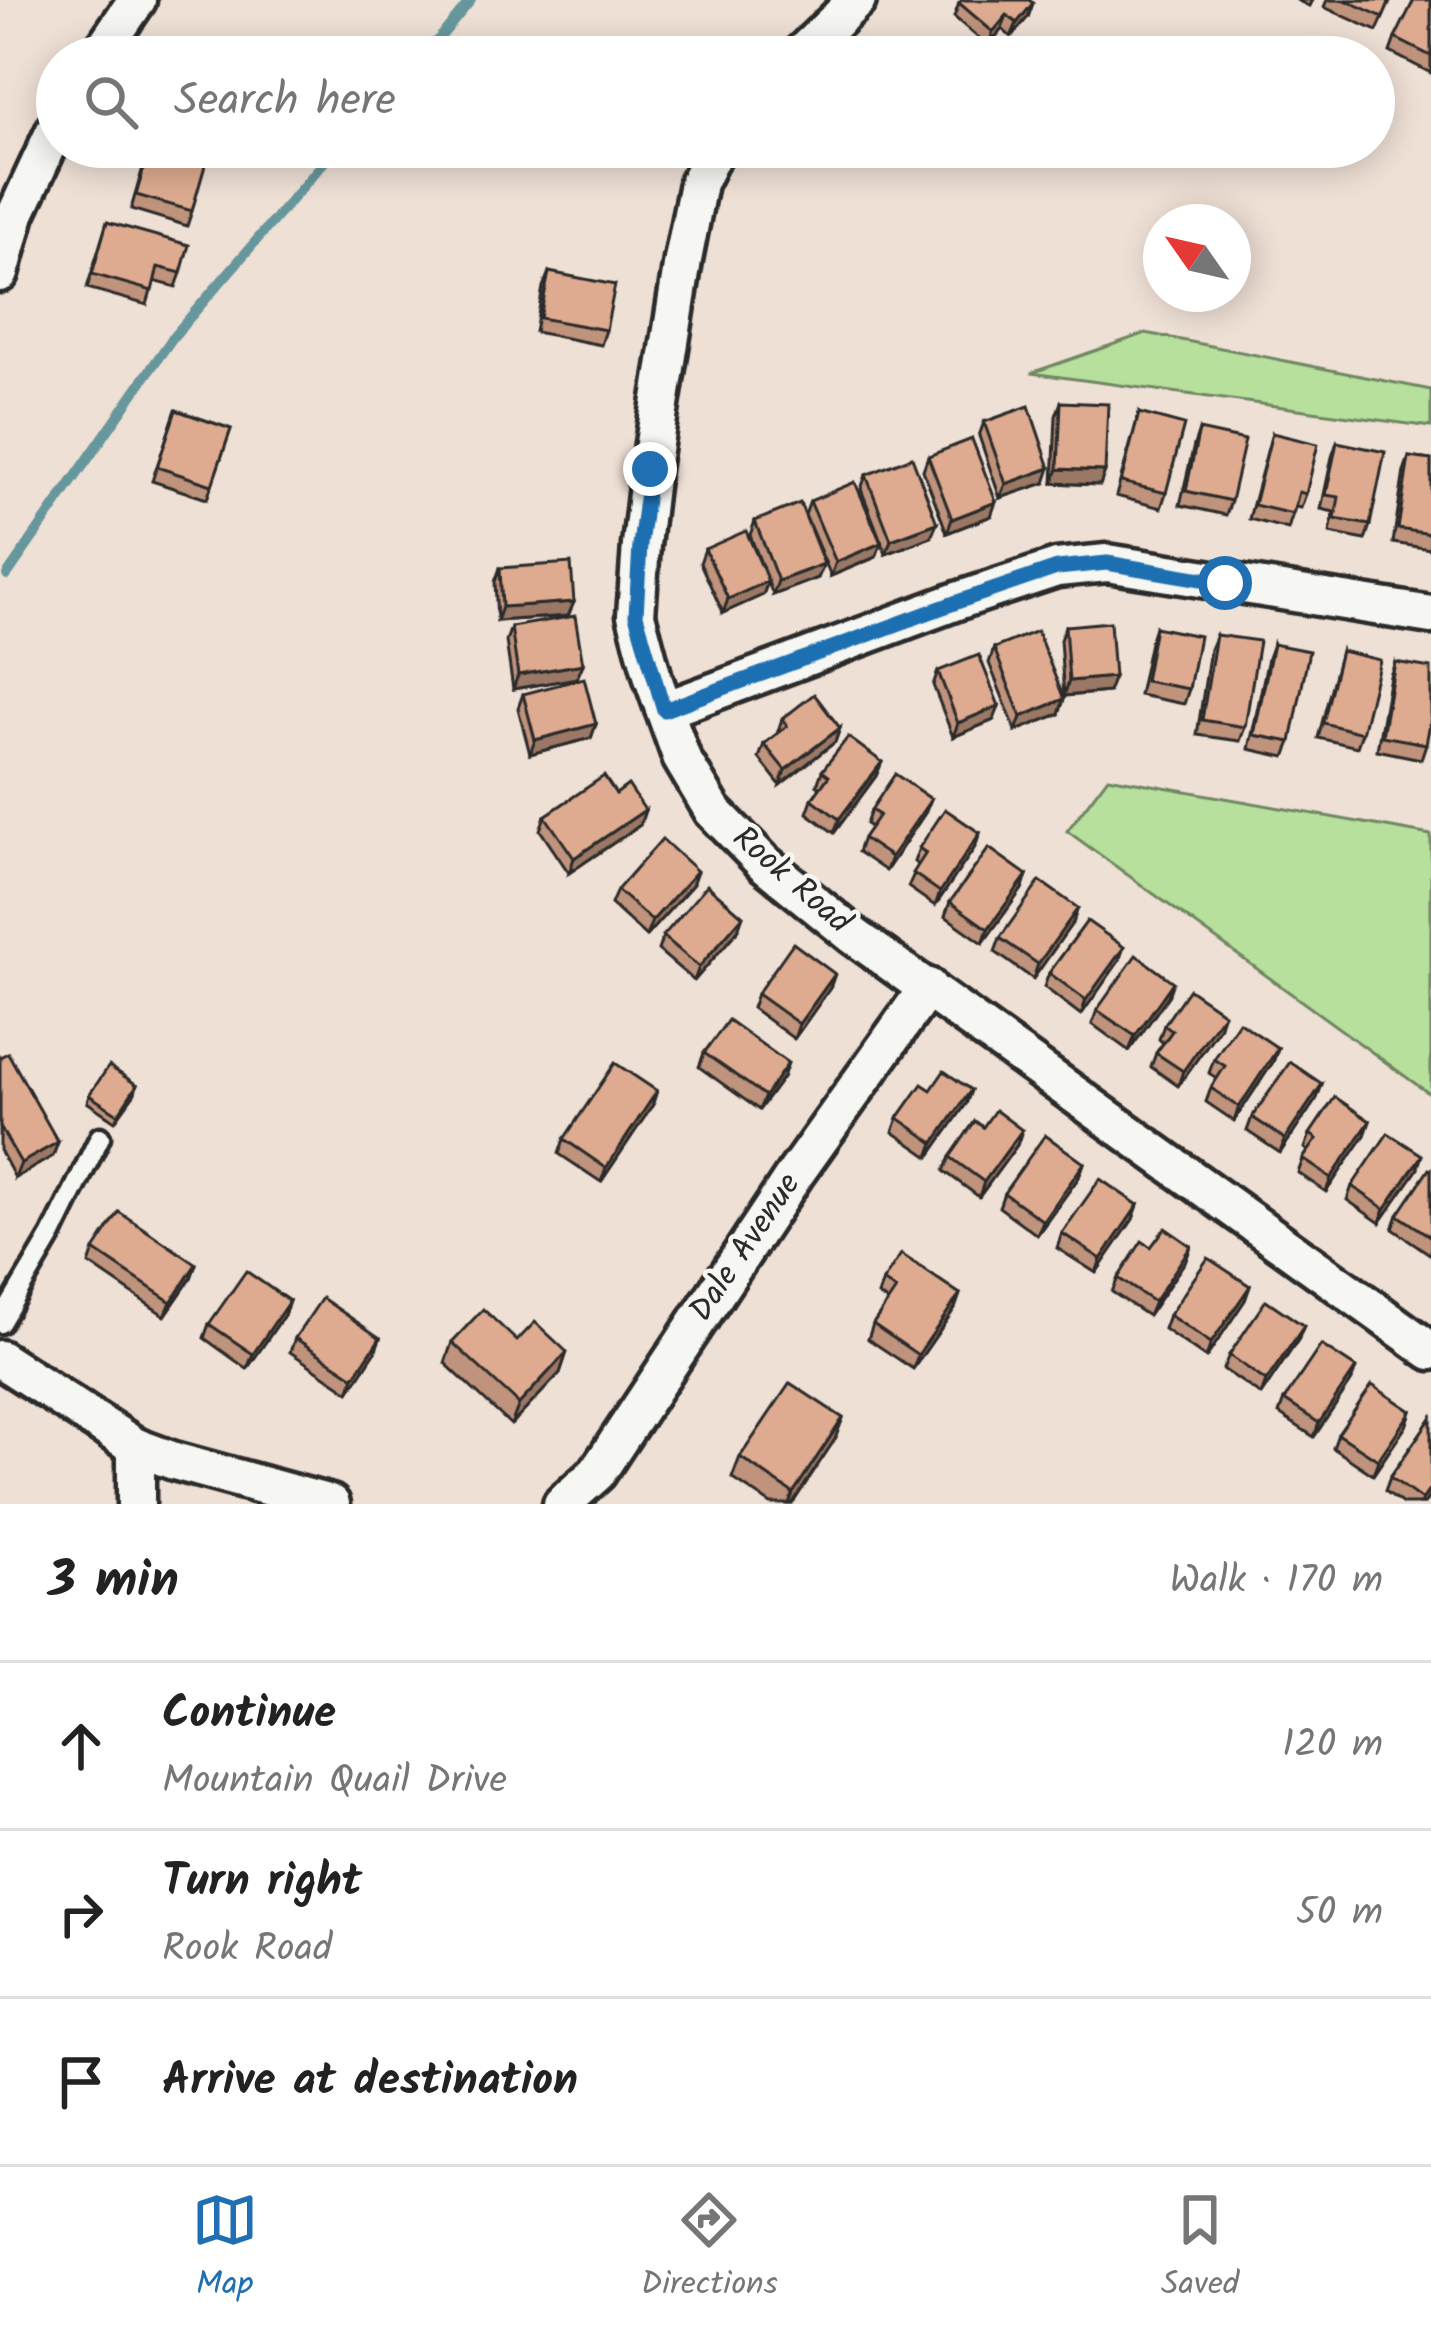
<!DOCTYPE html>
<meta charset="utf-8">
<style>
body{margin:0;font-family:Kalam,sans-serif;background:#f6f6f6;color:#222}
.compass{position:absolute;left:1143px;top:204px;width:108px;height:108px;border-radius:50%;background:#fff;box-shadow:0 6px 30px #0003;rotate:304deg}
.stop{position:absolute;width:36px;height:36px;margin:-27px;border:9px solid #1f6fb2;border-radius:50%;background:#fff}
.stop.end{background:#1f6fb2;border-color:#fff;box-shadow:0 3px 12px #0008}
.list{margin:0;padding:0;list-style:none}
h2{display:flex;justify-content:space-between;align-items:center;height:156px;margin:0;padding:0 48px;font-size:51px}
h2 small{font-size:39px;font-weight:400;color:#767676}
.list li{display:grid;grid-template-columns:78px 1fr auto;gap:36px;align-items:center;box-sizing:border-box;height:168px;padding:0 48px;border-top:3px solid #e0e0e0}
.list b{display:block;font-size:45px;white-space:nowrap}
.list p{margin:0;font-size:39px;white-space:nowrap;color:#767676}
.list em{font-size:39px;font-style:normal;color:#767676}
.icon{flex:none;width:66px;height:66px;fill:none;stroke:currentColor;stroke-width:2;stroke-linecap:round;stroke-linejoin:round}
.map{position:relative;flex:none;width:1431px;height:1504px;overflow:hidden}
.search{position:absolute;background:#fff;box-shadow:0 6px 30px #0003;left:36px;right:36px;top:36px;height:132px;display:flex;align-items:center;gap:30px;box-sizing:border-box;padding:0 42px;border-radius:66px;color:#767676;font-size:45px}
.sheet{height:660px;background:#fff}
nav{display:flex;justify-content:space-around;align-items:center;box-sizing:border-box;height:168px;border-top:3px solid #e0e0e0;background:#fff;font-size:33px;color:#767676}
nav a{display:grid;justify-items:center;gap:6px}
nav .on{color:#1f6fb2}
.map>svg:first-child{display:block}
.green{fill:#b6e09c;stroke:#708664;stroke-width:3}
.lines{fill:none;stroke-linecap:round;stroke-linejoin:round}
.stream{stroke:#66979c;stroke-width:10}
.service-casing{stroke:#2b2b2b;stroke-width:27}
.minor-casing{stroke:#2b2b2b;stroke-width:45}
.service{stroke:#f6f6f2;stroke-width:18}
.minor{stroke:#f6f6f2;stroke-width:36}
.wall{fill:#bf937c;stroke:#2b2b2b;stroke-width:3}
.shaded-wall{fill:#9b7865;stroke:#2b2b2b;stroke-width:3}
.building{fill:#deab90;stroke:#2b2b2b;stroke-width:3}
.route{stroke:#1f6fb2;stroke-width:15}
.labels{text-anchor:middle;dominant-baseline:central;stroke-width:9;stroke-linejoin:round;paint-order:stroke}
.street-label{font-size:33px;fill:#2b2b2b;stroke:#f6f6f2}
</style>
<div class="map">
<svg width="1431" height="1504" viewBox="0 0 1431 1504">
<rect width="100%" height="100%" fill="#efe0d5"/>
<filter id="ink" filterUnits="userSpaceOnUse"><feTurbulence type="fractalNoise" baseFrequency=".00833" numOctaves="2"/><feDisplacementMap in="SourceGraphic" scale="24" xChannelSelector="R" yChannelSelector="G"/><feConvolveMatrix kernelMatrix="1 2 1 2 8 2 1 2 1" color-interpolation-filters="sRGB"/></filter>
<g filter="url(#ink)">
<g class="green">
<path d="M1146 333 1431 390V427L1031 373Z"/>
<path d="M1108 777 1431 835V1095L1067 831Z"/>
</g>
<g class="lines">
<g class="stream">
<path d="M424 57 471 0"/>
<path d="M7 575 173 337 337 147"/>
</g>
<g class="service-casing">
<path id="service" d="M0 1323 52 1235 100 1137"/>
</g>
<g class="minor-casing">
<g id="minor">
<path d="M98 57 137 0"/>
<path d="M798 57 857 0"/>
<path d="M716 147 698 183 683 260 650 469 641 545 636 615 653 678 682 759 713 811 764 863 854 936 1431 1351"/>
<path d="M0 273 16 214 57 126"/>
<path d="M665 710 957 601 1057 568 1107 563 1431 615"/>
<path d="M0 1359 136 1447 174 1461 331 1504"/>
<path d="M136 1447V1504"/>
<path d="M562 1504 597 1473 795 1174 928 987"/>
</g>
</g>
<use href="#service" class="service"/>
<use href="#minor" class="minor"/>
</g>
<g class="wall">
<path d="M1296 0H1312L1309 6Z"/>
<path d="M1327 0H1391L1377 31 1324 7Z"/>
<path d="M1431 0V73L1390 52 1395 38Z"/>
<path d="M959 3H1033L1028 17 1011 37 1002 29 988 46 954 17Z"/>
<path d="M149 147 192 211 187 226 131 209Z"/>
<path d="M107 222 181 273 176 287 154 281 147 305 87 288Z"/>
<path d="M549 272 606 330 601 345 535 332 543 287Z"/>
<path d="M1061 402 1105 471 1100 485 1053 483 1056 416Z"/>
<path d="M176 410 231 429 207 499 152 481Z"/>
<path d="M1139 413 1166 493 1161 508 1116 496Z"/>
<path d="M984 422 1045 483 1000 498 979 436Z"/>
<path d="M1199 430 1231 501 1226 515 1180 505 1194 445Z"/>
<path d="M1272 433 1306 494 1301 508 1295 507 1288 529 1249 519Z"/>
<path d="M1337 442 1370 525 1365 540 1330 533 1334 512 1321 509 1332 457Z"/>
<path d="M928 456 991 516 947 533 923 470Z"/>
<path d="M1409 457 1431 460 1430 549 1393 543 1404 471Z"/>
<path d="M866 475 937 523 931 537 886 554 861 489Z"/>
<path d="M810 501 881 543 876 557 831 576 805 515Z"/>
<path d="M755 521 824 564 818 578 773 595 768 582 763 595 723 613 700 563 705 549 762 566 750 535Z"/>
<path d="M500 568 574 602 568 616 497 621 495 582Z"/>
<path d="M1065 626 1108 692 1064 696 1060 640Z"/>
<path d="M511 627 583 664 577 678 513 689 506 641Z"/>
<path d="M1155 627 1189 689 1184 704 1139 695 1150 642Z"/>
<path d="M1216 635 1245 727 1240 741 1197 735 1210 649Z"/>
<path d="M1273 644 1291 742 1285 757 1249 749 1268 658Z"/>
<path d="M994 648 1064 699 1059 714 1016 731 989 663Z"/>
<path d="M1341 651 1362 733 1357 747 1318 738Z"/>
<path d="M1395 662 1426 744 1421 759 1377 750 1390 676Z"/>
<path d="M938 671 994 720 953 737 933 685Z"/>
<path d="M523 694 596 724 591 738 530 754 518 708Z"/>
<path d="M782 719 840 728 835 742 780 785 759 758 764 744 777 734Z"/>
<path d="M882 762 876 776 834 833 807 813 812 799 820 788 817 785 822 771Z"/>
<path d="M931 799 925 813 886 871 858 852 863 838 871 827 866 824 871 810Z"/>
<path d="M645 810 640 825 569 873 540 830 545 816Z"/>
<path d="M980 833 975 847 935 906 908 887 918 865 914 862 919 848Z"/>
<path d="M1027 875 1022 889 983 943 945 916 950 902Z"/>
<path d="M692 885 646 936 611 904 617 890Z"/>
<path d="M1073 922 1033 979 995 952 1000 938Z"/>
<path d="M738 930 694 981 658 950 663 936Z"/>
<path d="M1119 961 1081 1015 1044 987 1049 973Z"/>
<path d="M830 988 794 1039 752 1008 757 994Z"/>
<path d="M1168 996 1129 1051 1092 1024 1097 1010Z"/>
<path d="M1164 1025 1219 1028 1178 1086 1151 1067 1156 1053 1163 1043 1159 1039Z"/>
<path d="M1278 1048 1273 1062 1234 1121 1206 1102 1211 1088 1217 1079 1209 1073 1214 1059Z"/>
<path d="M704 1053 783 1077 759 1110 699 1067Z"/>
<path d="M0 1057 58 1142 53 1156 15 1178 0 1150Z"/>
<path d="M1322 1084 1317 1098 1280 1153 1247 1131 1252 1117Z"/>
<path d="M137 1085 135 1093 115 1121 87 1102 89 1095Z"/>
<path d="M931 1090H971L966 1104 929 1157 893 1132 898 1118Z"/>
<path d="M652 1106 601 1182 559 1154 564 1139Z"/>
<path d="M1370 1121 1365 1135 1326 1192 1298 1173 1303 1159 1308 1151 1305 1148 1310 1134Z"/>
<path d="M983 1127 1022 1130 1017 1145 979 1197 944 1171 950 1157Z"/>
<path d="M1084 1163 1079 1177 1037 1235 999 1207 1004 1193Z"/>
<path d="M1417 1170 1380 1223 1347 1200 1352 1186Z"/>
<path d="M1431 1170V1255L1393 1229 1398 1215Z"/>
<path d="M1138 1205 1133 1219 1096 1273 1057 1248 1062 1233Z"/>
<path d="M1191 1246 1186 1260 1148 1316 1112 1292 1118 1278 1151 1247Z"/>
<path d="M94 1250 196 1264 191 1278 165 1316 89 1264Z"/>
<path d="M883 1281 960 1294 955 1308 913 1369 868 1339 873 1324 888 1302 878 1295Z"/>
<path d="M1250 1286 1245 1300 1206 1358 1164 1329 1169 1315Z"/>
<path d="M289 1301 284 1315 247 1369 204 1338 209 1324Z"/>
<path d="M295 1338H380L375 1352 349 1392 290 1352Z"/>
<path d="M1298 1340 1261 1395 1223 1369 1229 1355Z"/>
<path d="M517 1341 567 1352 560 1373 511 1425 445 1363 452 1342Z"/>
<path d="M1351 1382 1314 1437 1279 1414 1284 1400Z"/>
<path d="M1411 1411 1406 1426 1373 1475 1333 1448 1338 1434Z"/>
<path d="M1431 1418 1424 1504H1403L1385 1491 1390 1477Z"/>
<path d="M835 1439 792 1504H771L732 1478 740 1457Z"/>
</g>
<g class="shaded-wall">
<path d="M1033 3 1028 17 1011 37 1017 23Z"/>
<path d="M1007 15 1002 29 988 46 993 32Z"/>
<path d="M1050 468 1045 483 1000 498 1006 484Z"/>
<path d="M1058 469 1105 471 1100 485 1053 483Z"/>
<path d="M996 502 991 516 947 533 952 519Z"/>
<path d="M937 523 931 537 886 554 891 540Z"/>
<path d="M881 543 876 557 831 576 836 562Z"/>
<path d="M824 564 818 578 773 595 778 581Z"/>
<path d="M768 581 763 595 723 613 728 599Z"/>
<path d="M574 602 568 616 497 621 502 607Z"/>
<path d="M583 664 577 678 513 689 518 675Z"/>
<path d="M1114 677 1108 692 1064 696 1069 681Z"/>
<path d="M1064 699 1059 714 1016 731 1021 717Z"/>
<path d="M999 706 994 720 953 737 958 723Z"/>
<path d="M596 724 591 738 530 754 535 740Z"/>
<path d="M840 728 835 742 780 785 785 770Z"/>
<path d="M882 762 876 776 834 833 839 819Z"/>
<path d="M931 799 925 813 886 871 891 857Z"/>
<path d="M645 810 640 825 569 873 574 858Z"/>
<path d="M980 833 975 847 935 906 940 892Z"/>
<path d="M697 871 692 885 646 936 652 921Z"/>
<path d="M1027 875 1022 889 983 943 988 929Z"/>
<path d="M1078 908 1073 922 1033 979 1038 964Z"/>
<path d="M743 916 738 930 694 981 699 967Z"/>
<path d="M1124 947 1119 961 1081 1015 1086 1000Z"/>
<path d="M835 974 830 988 794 1039 799 1024Z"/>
<path d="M1173 982 1168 996 1129 1051 1135 1036Z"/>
<path d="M1224 1013 1219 1028 1178 1086 1183 1071Z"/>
<path d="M1278 1048 1273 1062 1234 1121 1239 1107Z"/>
<path d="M788 1063 783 1077 759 1110 765 1096Z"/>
<path d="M1322 1084 1317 1098 1280 1153 1285 1139Z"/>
<path d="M971 1090 966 1104 929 1157 934 1143Z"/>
<path d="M657 1091 652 1106 601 1182 606 1168Z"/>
<path d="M1370 1121 1365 1135 1326 1192 1331 1178Z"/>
<path d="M1022 1130 1017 1145 979 1197 984 1182Z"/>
<path d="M58 1142 53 1156 15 1178 21 1163Z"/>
<path d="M1422 1155 1417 1170 1380 1223 1385 1209Z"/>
<path d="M1084 1163 1079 1177 1037 1235 1043 1221Z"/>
<path d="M1138 1205 1133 1219 1096 1273 1101 1259Z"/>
<path d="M1191 1246 1186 1260 1148 1316 1154 1302Z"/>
<path d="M196 1264 191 1278 165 1316 171 1302Z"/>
<path d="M1250 1286 1245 1300 1206 1358 1211 1343Z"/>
<path d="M960 1294 955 1308 913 1369 918 1355Z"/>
<path d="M289 1301 284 1315 247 1369 253 1354Z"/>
<path d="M1304 1326 1298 1340 1261 1395 1266 1381Z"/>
<path d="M380 1338 375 1352 349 1392 354 1377Z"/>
<path d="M567 1352 560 1373 511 1425 519 1404Z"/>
<path d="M1356 1368 1351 1382 1314 1437 1319 1423Z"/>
<path d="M1411 1411 1406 1426 1373 1475 1378 1460Z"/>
<path d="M843 1418 835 1439 792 1504H789L793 1493Z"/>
<path d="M1431 1487V1494L1424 1504H1420Z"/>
</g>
<g class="building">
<path d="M962 0H1029L1033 3 1017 23 1007 15 993 32 959 3Z"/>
<path d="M1345 0H1390L1383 17Z"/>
<path d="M1414 0H1431V56L1395 38Z"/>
<path d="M150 147H181L208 155 192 211 136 195Z"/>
<path d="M107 222 189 245 181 273 158 267 152 291 92 274Z"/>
<path d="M549 272 615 285 606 330 540 318Z"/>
<path d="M1061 402 1108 404 1105 471 1058 469Z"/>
<path d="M1029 406 1050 468 1006 484 984 422Z"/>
<path d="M176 410 231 429 212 485 157 467Z"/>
<path d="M1139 413 1184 425 1166 493 1121 482Z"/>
<path d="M1199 430 1245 440 1231 501 1186 491Z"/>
<path d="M1272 433 1318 444 1306 494 1299 492 1293 514 1254 505Z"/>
<path d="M972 439 996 502 952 519 928 456Z"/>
<path d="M1337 442 1385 452 1370 525 1335 519 1339 497 1326 495Z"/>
<path d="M912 457 937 523 891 540 866 475Z"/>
<path d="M1409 457 1431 460V534L1398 529Z"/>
<path d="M855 482 881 543 836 562 810 501Z"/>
<path d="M800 503 824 564 778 581 755 521Z"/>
<path d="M746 531 768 581 728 599 705 549Z"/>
<path d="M571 563 574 602 502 607 500 568Z"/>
<path d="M575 616 583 664 518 675 511 627Z"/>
<path d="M1110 622 1114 677 1069 681 1065 626Z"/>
<path d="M1155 627 1199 636 1189 689 1145 681Z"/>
<path d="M1037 631 1064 699 1021 717 994 648Z"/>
<path d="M1216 635 1259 641 1245 727 1202 720Z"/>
<path d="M1273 644 1309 651 1291 742 1254 735Z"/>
<path d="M1341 651 1380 660 1362 733 1323 723Z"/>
<path d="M979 655 999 706 958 723 938 671Z"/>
<path d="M1395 662 1431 668V718L1426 744 1382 736Z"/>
<path d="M584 678 596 724 535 740 523 694Z"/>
<path d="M814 694 840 728 785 770 764 744 787 726 782 719Z"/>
<path d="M848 737 882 762 839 819 812 799 829 776 822 771Z"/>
<path d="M895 774 931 799 891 857 863 838 879 815 871 810Z"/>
<path d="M604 776 616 794 628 785 645 810 574 858 545 816Z"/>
<path d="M945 809 980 833 940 892 913 873 926 853 919 848Z"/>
<path d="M662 839 697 871 652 921 617 890Z"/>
<path d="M989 848 1027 875 988 929 950 902Z"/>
<path d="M1040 881 1078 908 1038 964 1000 938Z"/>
<path d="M707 885 743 916 699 967 663 936Z"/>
<path d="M1087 921 1124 947 1086 1000 1049 973Z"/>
<path d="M793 943 835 974 799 1024 757 994Z"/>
<path d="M1136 955 1173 982 1135 1036 1097 1010Z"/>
<path d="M1189 989 1224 1013 1183 1071 1156 1053 1172 1031 1164 1025Z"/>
<path d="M728 1020 788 1063 765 1096 704 1053Z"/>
<path d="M1239 1022 1278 1048 1239 1107 1211 1088 1225 1066 1214 1059Z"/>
<path d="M8 1053 58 1142 21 1163 0 1127V1057Z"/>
<path d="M1290 1062 1322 1084 1285 1139 1252 1117Z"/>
<path d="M615 1063 657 1091 606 1168 564 1139Z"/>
<path d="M109 1066 137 1085 118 1114 89 1095Z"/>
<path d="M944 1071 971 1090 934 1143 898 1118 922 1084 931 1090Z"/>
<path d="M1335 1097 1370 1121 1331 1178 1303 1159 1317 1139 1310 1134Z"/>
<path d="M995 1110 1022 1130 984 1182 950 1157 975 1121 983 1127Z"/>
<path d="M1388 1133 1422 1155 1385 1209 1352 1186Z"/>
<path d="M1045 1135 1084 1163 1043 1221 1004 1193Z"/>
<path d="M1429 1169 1431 1170V1237L1398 1215Z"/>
<path d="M1100 1179 1138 1205 1101 1259 1062 1233Z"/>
<path d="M119 1212 196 1264 171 1302 94 1250Z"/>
<path d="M1165 1228 1191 1246 1154 1302 1118 1278 1142 1241 1151 1247Z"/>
<path d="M901 1254 960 1294 918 1355 873 1324 896 1290 883 1281Z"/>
<path d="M1208 1258 1250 1286 1211 1343 1169 1315Z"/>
<path d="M246 1271 289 1301 253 1354 209 1324Z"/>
<path d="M322 1298 380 1338 354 1377 295 1338Z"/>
<path d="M1266 1300 1304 1326 1266 1381 1229 1355Z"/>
<path d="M483 1309 517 1341 535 1322 567 1352 519 1404 452 1342Z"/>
<path d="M1321 1345 1356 1368 1319 1423 1284 1400Z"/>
<path d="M790 1383 843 1418 793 1493 740 1457Z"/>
<path d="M1372 1385 1411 1411 1378 1460 1338 1434Z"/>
<path d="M1431 1418V1487L1422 1500 1390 1477Z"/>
</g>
</g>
<g class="lines" filter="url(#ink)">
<path class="route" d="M650 469 640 545 636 615 664 710 957 602 1057 568 1107 563 1225 583"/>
</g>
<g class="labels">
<g class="street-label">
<text transform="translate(791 881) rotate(41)">Rook Road</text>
<text transform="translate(746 1248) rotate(-56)">Dale Avenue</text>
</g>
</g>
</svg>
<svg class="compass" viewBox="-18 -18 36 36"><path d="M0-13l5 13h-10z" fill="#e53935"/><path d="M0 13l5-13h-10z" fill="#767676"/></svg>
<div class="stop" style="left:1225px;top:583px"></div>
<div class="stop end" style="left:650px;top:469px"></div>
<div class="search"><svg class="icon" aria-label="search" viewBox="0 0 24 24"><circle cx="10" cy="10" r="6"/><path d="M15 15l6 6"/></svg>Search here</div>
</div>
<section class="sheet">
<h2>3 min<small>Walk · 170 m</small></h2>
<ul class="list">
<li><svg class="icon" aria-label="ahead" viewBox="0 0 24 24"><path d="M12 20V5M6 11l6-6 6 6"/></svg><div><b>Continue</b><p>Mountain Quail Drive</p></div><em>120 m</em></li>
<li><svg class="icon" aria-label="right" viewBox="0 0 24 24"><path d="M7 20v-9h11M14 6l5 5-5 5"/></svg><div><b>Turn right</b><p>Rook Road</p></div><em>50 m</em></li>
<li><svg class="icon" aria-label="arrive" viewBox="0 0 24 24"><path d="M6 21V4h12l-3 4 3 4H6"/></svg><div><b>Arrive at destination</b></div></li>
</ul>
</section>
<nav>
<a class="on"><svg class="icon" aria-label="map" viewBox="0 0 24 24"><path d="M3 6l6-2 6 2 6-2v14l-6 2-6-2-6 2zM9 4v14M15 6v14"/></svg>Map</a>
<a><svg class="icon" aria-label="directions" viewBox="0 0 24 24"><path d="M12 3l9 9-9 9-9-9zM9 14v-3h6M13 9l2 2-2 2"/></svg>Directions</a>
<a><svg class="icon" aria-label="saved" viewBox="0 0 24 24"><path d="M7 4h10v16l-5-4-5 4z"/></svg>Saved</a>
</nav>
